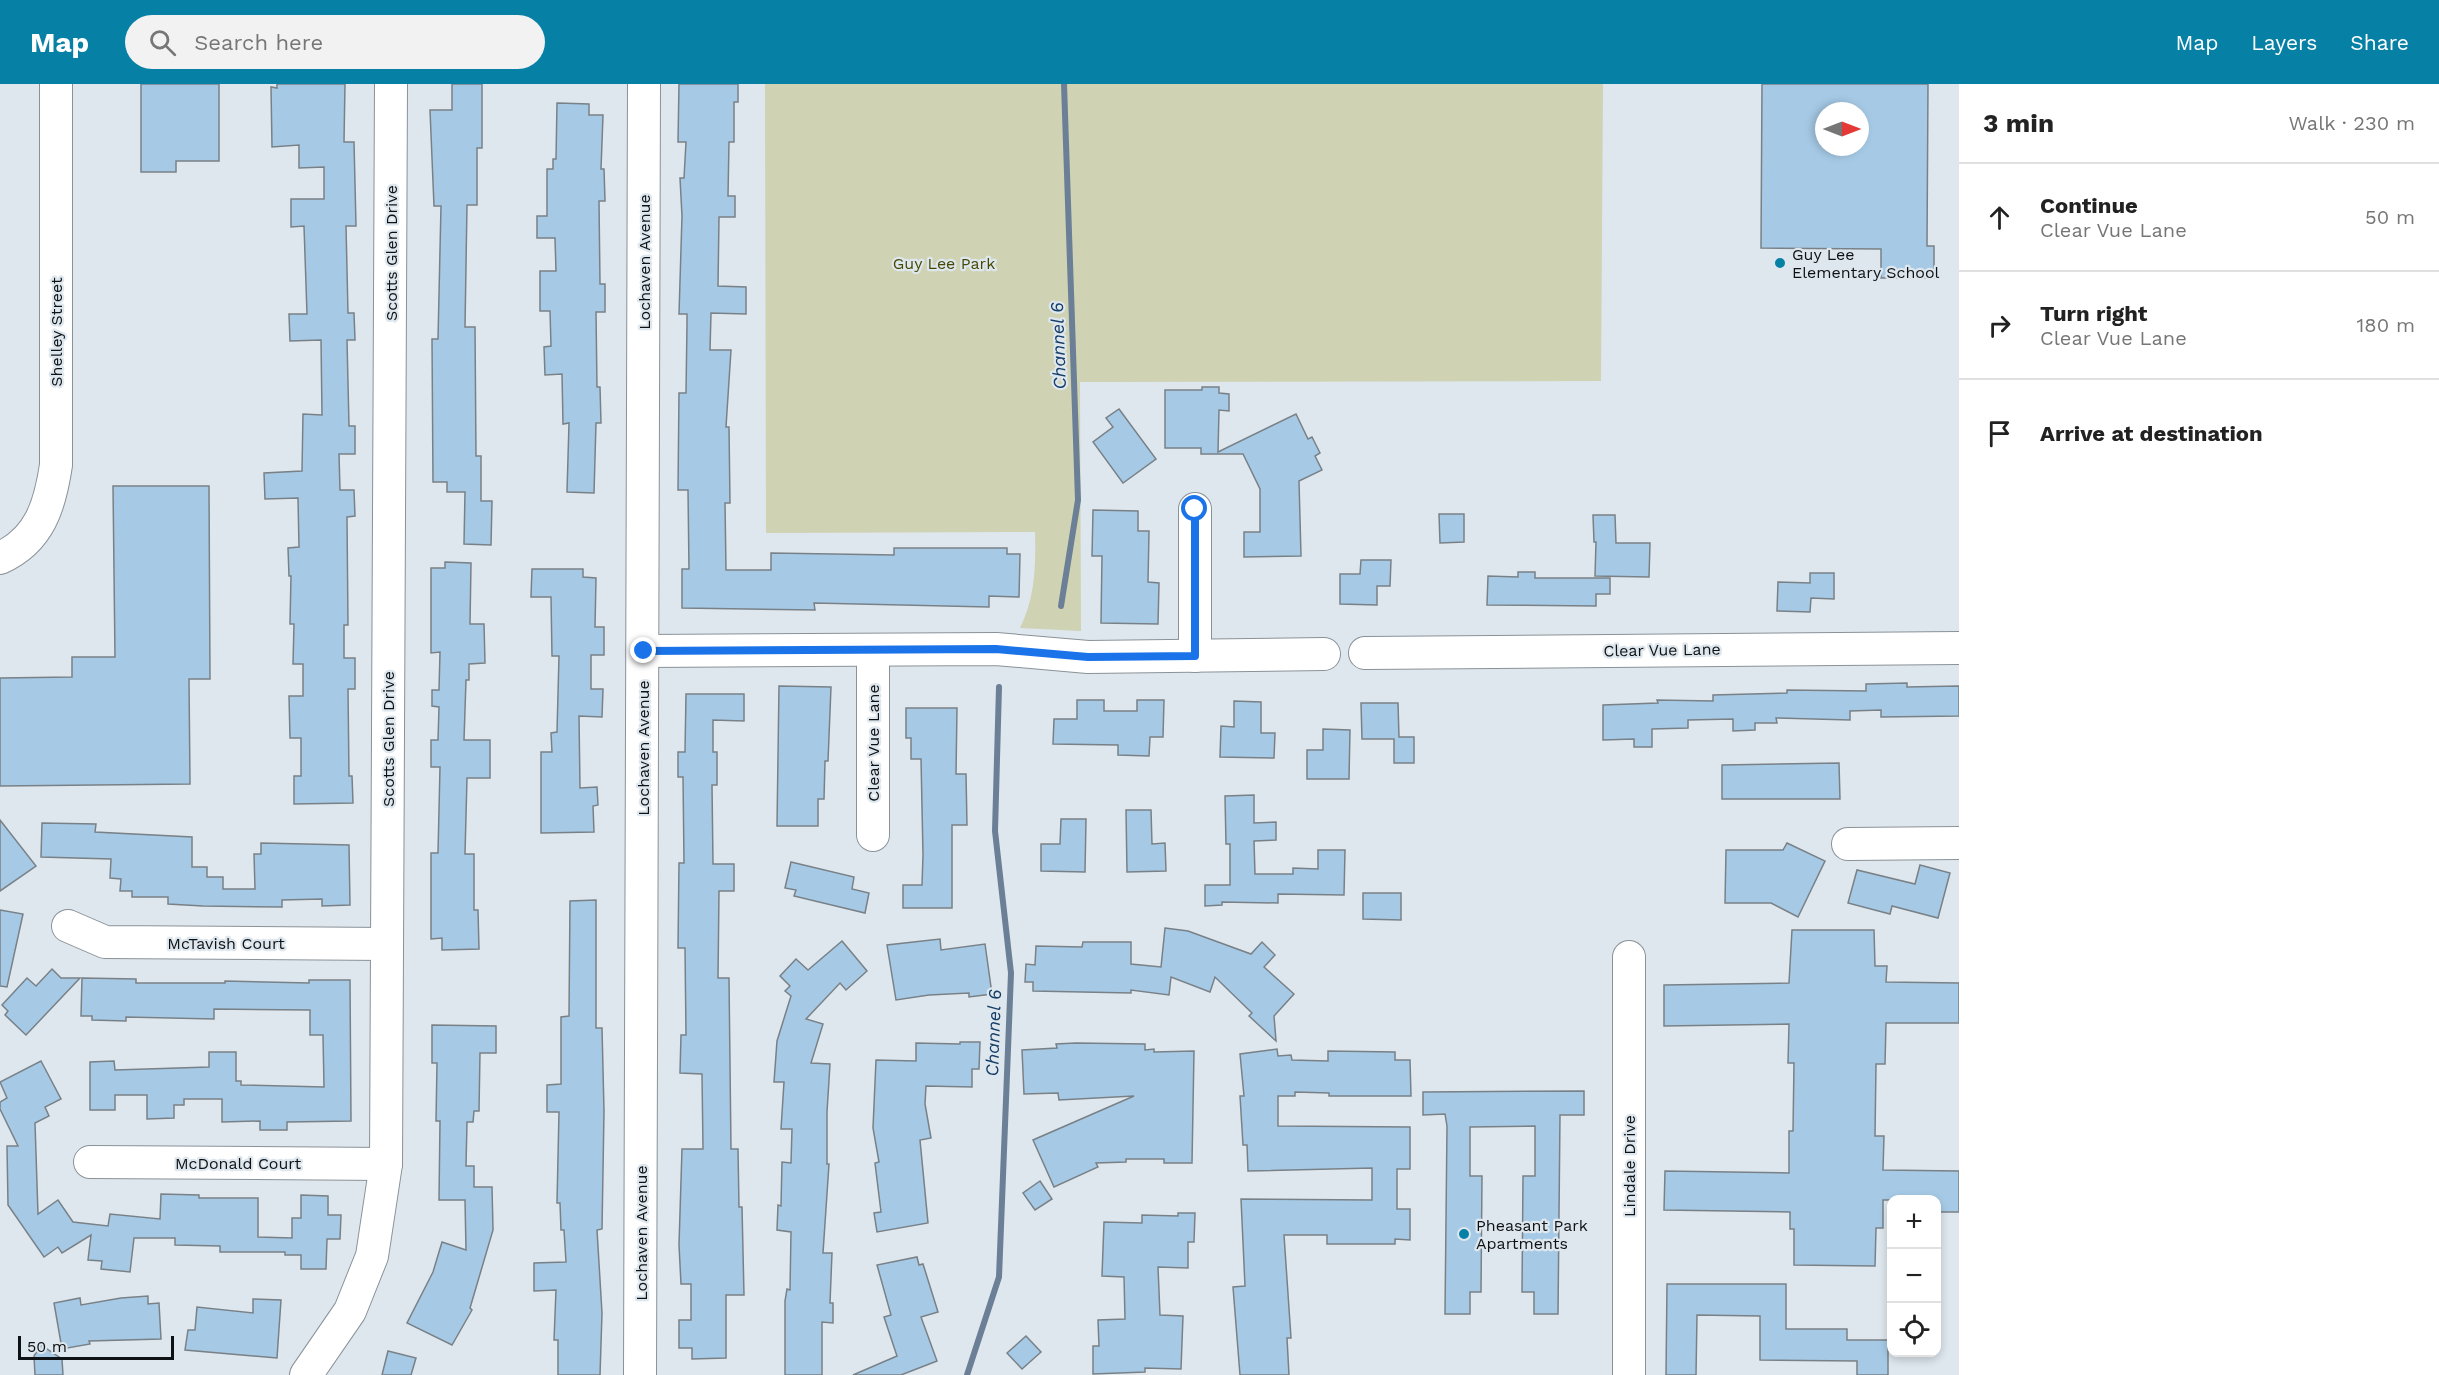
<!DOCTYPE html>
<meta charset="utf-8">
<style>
body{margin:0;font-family:"Work Sans",sans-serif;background:#f2f2f2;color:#222}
.controls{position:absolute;right:18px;bottom:18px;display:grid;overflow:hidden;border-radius:12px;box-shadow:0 3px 9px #0003}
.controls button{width:54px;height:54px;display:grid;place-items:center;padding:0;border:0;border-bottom:2px solid #e0e0e0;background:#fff;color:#222;font:30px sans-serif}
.compass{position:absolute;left:1815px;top:18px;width:54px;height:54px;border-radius:50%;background:#fff;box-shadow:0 3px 9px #0003;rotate:90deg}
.scale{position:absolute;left:18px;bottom:15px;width:156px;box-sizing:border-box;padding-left:6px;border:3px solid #0f1215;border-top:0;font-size:16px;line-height:21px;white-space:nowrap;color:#0f1215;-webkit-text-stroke:4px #dee7ee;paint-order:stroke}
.stop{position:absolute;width:18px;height:18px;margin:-14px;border:4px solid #1a73e8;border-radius:50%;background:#fff}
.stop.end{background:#1a73e8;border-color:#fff;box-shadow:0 2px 6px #0008}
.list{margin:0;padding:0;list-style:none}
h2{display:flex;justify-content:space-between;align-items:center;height:78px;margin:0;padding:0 24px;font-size:26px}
h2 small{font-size:20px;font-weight:400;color:#767676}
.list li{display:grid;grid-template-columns:39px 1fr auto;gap:18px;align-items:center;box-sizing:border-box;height:108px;padding:0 24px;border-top:2px solid #e0e0e0}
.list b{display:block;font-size:22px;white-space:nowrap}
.list p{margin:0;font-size:20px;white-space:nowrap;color:#767676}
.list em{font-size:20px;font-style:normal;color:#767676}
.icon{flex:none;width:33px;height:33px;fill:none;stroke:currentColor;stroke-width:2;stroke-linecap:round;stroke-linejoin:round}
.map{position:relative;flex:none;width:1959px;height:1291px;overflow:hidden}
header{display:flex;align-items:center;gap:36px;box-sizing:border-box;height:84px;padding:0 30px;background:#0780a6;color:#fff}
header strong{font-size:28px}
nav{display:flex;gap:33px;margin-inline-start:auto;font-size:21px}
.search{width:420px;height:54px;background:#f2f2f2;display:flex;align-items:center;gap:15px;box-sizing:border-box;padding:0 21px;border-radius:33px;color:#767676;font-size:22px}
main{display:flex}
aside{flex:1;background:#fff}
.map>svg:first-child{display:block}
.green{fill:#cfd2b3}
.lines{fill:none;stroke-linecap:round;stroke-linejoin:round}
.stream{stroke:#6b7f96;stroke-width:6}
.building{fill:#a6cae6;stroke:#798187;stroke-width:1.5;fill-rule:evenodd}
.minor-casing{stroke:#8a9298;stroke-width:34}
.minor{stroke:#fff;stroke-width:32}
.route{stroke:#1a73e8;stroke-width:8}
.poi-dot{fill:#0780a6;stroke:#dee7ee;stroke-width:2}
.labels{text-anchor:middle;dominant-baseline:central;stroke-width:4.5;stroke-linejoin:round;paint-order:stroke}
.street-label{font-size:16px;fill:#0f1215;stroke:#dee7ee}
.poi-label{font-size:16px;fill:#0f1215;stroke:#dee7ee;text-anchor:start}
.park-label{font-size:16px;fill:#484901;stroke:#dee7ee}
.water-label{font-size:18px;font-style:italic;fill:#163d67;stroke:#dee7ee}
</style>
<header>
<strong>Map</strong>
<div class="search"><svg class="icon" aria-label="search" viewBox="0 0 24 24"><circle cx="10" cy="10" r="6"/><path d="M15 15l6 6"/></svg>Search here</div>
<nav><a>Map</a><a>Layers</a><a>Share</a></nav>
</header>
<main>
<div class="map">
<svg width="1959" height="1291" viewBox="0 0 1959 1291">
<rect width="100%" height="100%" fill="#dee7ee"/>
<path class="green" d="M765 0H1603L1601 297 1080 298 1081 547 1020 544C1035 514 1036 482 1035 448L766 449Z"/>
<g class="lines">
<g class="stream">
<path d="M1061 522 1078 416 1064 0"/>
<path d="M967 1291 999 1193 1011 889 995 747 999 603"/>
</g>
</g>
<g class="building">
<path d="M141 0H219V77H176V88H141Z"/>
<path d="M277 0H345L344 58H354L356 142H346L348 229H354L355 256H347L349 342H355V370H339L340 406H354L355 432 347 433 348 541H344V574H355V605H348L349 692H352L353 719 294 720V692H301V654H290L289 612H303V580H293L294 540H290L291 492H289L288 464 299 463 298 414 265 415 264 389 302 387 303 330 322 331 321 256 290 257 289 230H307L304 142 291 143V115H324V83L299 84V61L272 63 271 3 277 4Z"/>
<path d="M452 0H482V64H477V121H467L465 243H475L476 372H481V417H492L491 461 464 460 465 408H447V398H433L432 255H438L441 122H434L430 26H452Z"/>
<path d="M679 0H738V18H734V58H729L728 112H735V133H719L718 202 746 203V230L711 229 710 266H731L726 343H729L730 419H725L726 486H771V469L894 471V464H1007V470H1020L1019 513 989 512V523L814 519 815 526 682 524V485H689L688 406H678L679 309H686L687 240V230H679L682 132 680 94H684L686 58H678Z"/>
<path d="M1762 0H1928L1927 162H1934V194H1881V165L1761 164ZM1824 27H1860V63H1824Z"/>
<path d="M557 19 589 20V31H603L601 85H604L605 117H599L600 200H605V228H596L597 303H600L601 339H596L594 409 567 408 569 339 563 340 562 290 545 291 544 263 551 262 550 227H540V187H556L555 154H537V132H547V85H553V75H556Z"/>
<path d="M1202 303H1219V309L1229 310V327L1219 326 1218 368 1296 330 1308 355 1312 353 1320 369 1315 372 1322 386 1299 397 1301 472 1244 473V448H1260V405L1243 370H1201V364H1165V306H1202Z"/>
<path d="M1119 325 1156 375 1123 399 1093 358 1113 343 1106 334Z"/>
<path d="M113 402H209L210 595H189L190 700 0 702V594L72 593V573H115Z"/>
<path d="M1093 426 1138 427V447H1149L1148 498 1159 499 1158 540 1101 539 1102 472H1092Z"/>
<path d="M1439 430H1464V458L1440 459Z"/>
<path d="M1593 431H1615L1616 459H1650L1649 493 1595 492 1596 458H1594Z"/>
<path d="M1361 476H1391L1390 502H1377V521L1340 520V490H1360Z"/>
<path d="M445 478 471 479 470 540H484L485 579 469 580V596H466L464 656H490V694H467L465 770H474V826H478L479 865 442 866V854L431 855V769H438L440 683H431V656H438L439 623 432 622V606H439L440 568 431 569V484H445Z"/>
<path d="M532 485H583V493L596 494 595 543H604V571H591V605H603L602 633 579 632 580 704 597 703 598 721 593 722 594 748 541 749V668H552L551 649 557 648 559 572H552L551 513H531Z"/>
<path d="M1518 488H1535V494H1610V510H1596V522L1487 521 1488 492 1518 493Z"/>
<path d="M1810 489H1834V515L1811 514 1810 528 1777 527 1778 498 1810 499Z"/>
<path d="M1907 599V603L1959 602V632L1881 633V626L1850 627V636L1776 634 1777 639H1755V646L1733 647V635L1688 636V644L1652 645V663H1634V655L1603 656V621L1658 619 1657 616 1713 617V611L1787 609V606L1866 607V600Z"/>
<path d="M779 602 831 603 828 677H825L824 715H818V742H777Z"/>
<path d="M686 610H744V637L713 636V668H717V701H712L713 780H734V807H719L718 894H729L731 1065H738L739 1123H742L744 1211H726V1274L692 1275V1264H679V1236H691V1200H681L679 1161 682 1065H703L702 990 680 989 681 951H686L685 864H678L679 779H684L683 693H678V668H685Z"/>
<path d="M1077 616H1104V627H1137V616H1164L1163 653H1150L1149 672 1118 671V661L1053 660 1054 635H1077Z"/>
<path d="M1234 617 1261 618V649H1275L1274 674 1220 673 1221 642 1234 643Z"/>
<path d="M1361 619H1398L1399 653H1414V679H1394V655H1362Z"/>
<path d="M906 624H957L956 690H966L967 741H952V824H903V801H922L923 771 921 675H911V654H906Z"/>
<path d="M1323 645 1350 646 1349 695H1307V666H1323Z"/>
<path d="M1839 679 1840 715H1722V681Z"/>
<path d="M1254 711V739L1276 738V756L1254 757 1255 790H1293V784L1318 785V766H1345L1344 811 1278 810V819L1222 818V821L1205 822V801H1230V760H1226L1225 712Z"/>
<path d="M1126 726H1151L1152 760 1165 759 1166 787 1127 788Z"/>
<path d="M1061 735H1086L1085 788 1041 787V760H1060Z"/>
<path d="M0 736 36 782 0 807Z"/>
<path d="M42 739 96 740 95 748 192 753V783H207V793H223V805H255L254 770H261V759L349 761 350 821 322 822V815L282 816V823L203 822 168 820V813H132V807H120L121 795 110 794 111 775 41 773Z"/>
<path d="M1787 759 1825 777 1798 833 1771 819H1725L1726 766H1783Z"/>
<path d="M791 778 854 793 852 805 869 809 865 829 794 812 796 806 785 804Z"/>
<path d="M1920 781 1950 789 1938 834 1892 822 1890 830 1848 819 1857 786 1915 800Z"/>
<path d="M1363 809H1401V836L1363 835Z"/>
<path d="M596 816V944H602L604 1027 602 1145 597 1146 602 1229 600 1291H558V1256H554L556 1206 534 1207V1179L566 1178 564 1146H561L560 1119H557L559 1028H547V1001L561 1000V933L569 932 570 817Z"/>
<path d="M0 826 23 830 7 903 0 902Z"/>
<path d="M1165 844 1188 847 1251 870 1262 858 1275 871 1264 883 1294 910 1274 932 1276 957 1249 932 1252 929 1215 893 1210 908 1171 893 1169 911 1131 906V909L1033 907V898H1025L1026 880 1035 881 1036 862 1082 863 1083 858H1131V880L1161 883Z"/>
<path d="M1792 846H1874L1875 882H1887L1886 898 1959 899V939H1886L1885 980H1876L1875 1052H1884L1883 1086 1959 1087V1128H1936V1116H1883V1144H1876L1875 1182 1794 1181V1145H1790V1128L1664 1126 1665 1087 1789 1089V1047H1793L1794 979H1788L1789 940 1664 942V901L1789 899Z"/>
<path d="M940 855 941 866 985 860 992 910 969 913V909L929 911 896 916 887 861Z"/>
<path d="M842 857 867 887 846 906 840 899 806 935 823 940 811 979 830 980 827 1028V1080H829L823 1169H832L830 1219H833V1239L822 1238V1291H785V1217L787 1205 790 1206 791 1148 777 1146 778 1121 781 1122 782 1078 791 1079 792 1045H781L784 998H774L777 957 791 912 785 907 790 902 780 892 796 875 808 886Z"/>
<path d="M52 885 61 894H80L26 951 5 931 8 927 2 921 27 894 36 902Z"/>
<path d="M82 894 136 895V899H225V897L309 899V896H350L351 1037 287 1038V1046H260V1037L222 1038V1015H184V1021H174V1034L147 1035V1011H115V1026H90V978L114 977 115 986 209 983V968H236V997H241V1001L324 1003 323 951H310V926L214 925V935L126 933V937L92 936V932H81Z"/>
<path d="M432 941 496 942V969H480L479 1027H474L473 1038H467L466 1082H474V1103H492L493 1146 470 1224 472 1226 452 1261 407 1239 433 1188 442 1158 466 1166 465 1116H439L440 1037H436L437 979H432Z"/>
<path d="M960 958H980L979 985H972V1003L926 1002 925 1020 931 1054 920 1056 928 1139 877 1148 874 1129 881 1128 875 1079 879 1078 873 1044 876 976 916 977V959L960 960Z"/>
<path d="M1076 959 1145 960V966L1154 965V968L1194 967 1192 1079H1164V1075H1126V1078L1096 1079 1098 1083 1054 1103 1033 1056 1134 1012 1059 1016 1058 1009 1024 1010 1022 966 1057 964 1056 960Z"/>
<path d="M1277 965 1278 972 1291 971 1292 976 1328 977V967L1395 968V976H1410L1411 1012H1329V1009L1295 1008V1012H1278V1042L1410 1043V1085H1397V1125H1410V1156L1395 1155V1160H1327V1151H1284L1291 1254H1287L1289 1291H1240L1233 1203 1245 1202 1241 1115 1372 1116V1084L1248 1087 1247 1061H1243L1240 1012H1244L1240 970Z"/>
<path d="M41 977 61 1015 45 1023 49 1032 35 1039 38 1130 58 1116 73 1138 108 1142 110 1130 160 1135 161 1110 199 1111V1114H258V1153L292 1154V1134H301V1111L328 1112V1131H341L340 1155H327L326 1185H301V1171H285V1168H220V1162L175 1161V1154H134L130 1188 101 1185 102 1177 88 1176 91 1151 62 1169 58 1163 44 1173 8 1121 7 1062H18L0 1025V1018L7 1014 0 998Z"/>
<path d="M1584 1007V1031H1560L1558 1230H1534V1208H1522L1523 1092H1535V1042L1470 1043V1092H1482L1481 1208H1470V1230H1445L1447 1042 1445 1030 1423 1031V1008Z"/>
<path d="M1040 1097 1052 1115 1035 1126 1023 1109Z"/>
<path d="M1178 1129H1195L1194 1158H1188V1184L1158 1183 1160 1231 1183 1232 1181 1285 1145 1284V1288L1093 1290V1262H1099L1098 1236 1125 1235 1124 1193 1102 1192 1104 1138 1142 1139V1131L1178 1132Z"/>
<path d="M917 1173 919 1181 923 1180 938 1228 921 1233 937 1277 901 1291H853L897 1272 884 1233 891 1231 877 1181Z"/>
<path d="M1667 1200H1786V1245H1847V1256H1888V1291H1857V1277L1760 1276V1232L1697 1231 1696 1291H1666Z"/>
<path d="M148 1212V1220L159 1219 161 1255 89 1257 90 1260 62 1265 54 1219 80 1214 81 1221 121 1214Z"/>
<path d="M253 1215 281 1216 277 1274 185 1266 188 1246H195L197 1223 253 1229Z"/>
<path d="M1026 1252 1041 1268 1022 1285 1007 1269Z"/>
<path d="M41 1261 62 1275 63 1291H35L34 1272Z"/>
<path d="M388 1267 416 1274 411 1291H382Z"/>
</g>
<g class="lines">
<g class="minor-casing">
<g id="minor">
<path d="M0 474C40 456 50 421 56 381V0"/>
<path d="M644 567 996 565 1088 573 1324 570"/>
<path d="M873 567V751"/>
<path d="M1365 569 1959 564"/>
<path d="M1195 572V425"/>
<path d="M1848 760 1959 759"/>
<path d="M68 842 105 858 387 860"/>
<path d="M1629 873V1291"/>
<path d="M90 1078 386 1080"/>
<path d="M306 1291 350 1227 372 1172 386 1080 391 0"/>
<path d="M640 1291 644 0"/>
</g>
</g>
<use href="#minor" class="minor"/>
</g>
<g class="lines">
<path class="route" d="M644 567 996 565 1088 573 1195 572V425"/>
</g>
<g class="poi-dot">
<circle cx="1780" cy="179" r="6"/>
<circle cx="1464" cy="1150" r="6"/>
</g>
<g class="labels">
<g class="street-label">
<text transform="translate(391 169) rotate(-90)">Scotts Glen Drive</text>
<text transform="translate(644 178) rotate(-90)">Lochaven Avenue</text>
<text transform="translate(56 248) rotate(-90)">Shelley Street</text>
<text transform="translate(1662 566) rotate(-1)">Clear Vue Lane</text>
<text transform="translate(388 655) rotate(-90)">Scotts Glen Drive</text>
<text transform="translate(873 659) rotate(-90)">Clear Vue Lane</text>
<text transform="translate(643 664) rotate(-90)">Lochaven Avenue</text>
<text x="226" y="859">McTavish Court</text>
<text x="238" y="1079">McDonald Court</text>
<text transform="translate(1629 1082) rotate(-90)">Lindale Drive</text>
<text transform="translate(641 1149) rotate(-90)">Lochaven Avenue</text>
</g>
<g class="poi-label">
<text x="1792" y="170">Guy Lee<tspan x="1792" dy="18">Elementary School</tspan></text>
<text x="1476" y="1141">Pheasant Park<tspan x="1476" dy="18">Apartments</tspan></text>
</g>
<g class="park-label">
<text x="944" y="179">Guy Lee Park</text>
</g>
<g class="water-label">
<text transform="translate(1058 262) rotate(-92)">Channel 6</text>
<text transform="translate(993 949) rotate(-88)">Channel 6</text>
</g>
</g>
</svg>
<div class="controls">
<button>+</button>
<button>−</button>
<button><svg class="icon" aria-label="locate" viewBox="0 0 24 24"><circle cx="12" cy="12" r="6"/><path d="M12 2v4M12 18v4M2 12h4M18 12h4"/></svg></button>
</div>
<svg class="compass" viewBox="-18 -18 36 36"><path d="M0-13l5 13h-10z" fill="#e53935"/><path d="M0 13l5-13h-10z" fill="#767676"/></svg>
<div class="scale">50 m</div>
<div class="stop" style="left:1195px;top:425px"></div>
<div class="stop end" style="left:644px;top:567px"></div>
</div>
<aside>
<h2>3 min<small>Walk · 230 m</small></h2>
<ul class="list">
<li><svg class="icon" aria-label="ahead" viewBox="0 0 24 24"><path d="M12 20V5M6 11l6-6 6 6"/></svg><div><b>Continue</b><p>Clear Vue Lane</p></div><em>50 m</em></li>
<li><svg class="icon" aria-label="right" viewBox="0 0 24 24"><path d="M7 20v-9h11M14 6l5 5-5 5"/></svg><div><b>Turn right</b><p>Clear Vue Lane</p></div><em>180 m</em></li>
<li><svg class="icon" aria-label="arrive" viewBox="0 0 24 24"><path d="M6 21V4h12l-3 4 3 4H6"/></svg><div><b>Arrive at destination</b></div></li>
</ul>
</aside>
</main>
